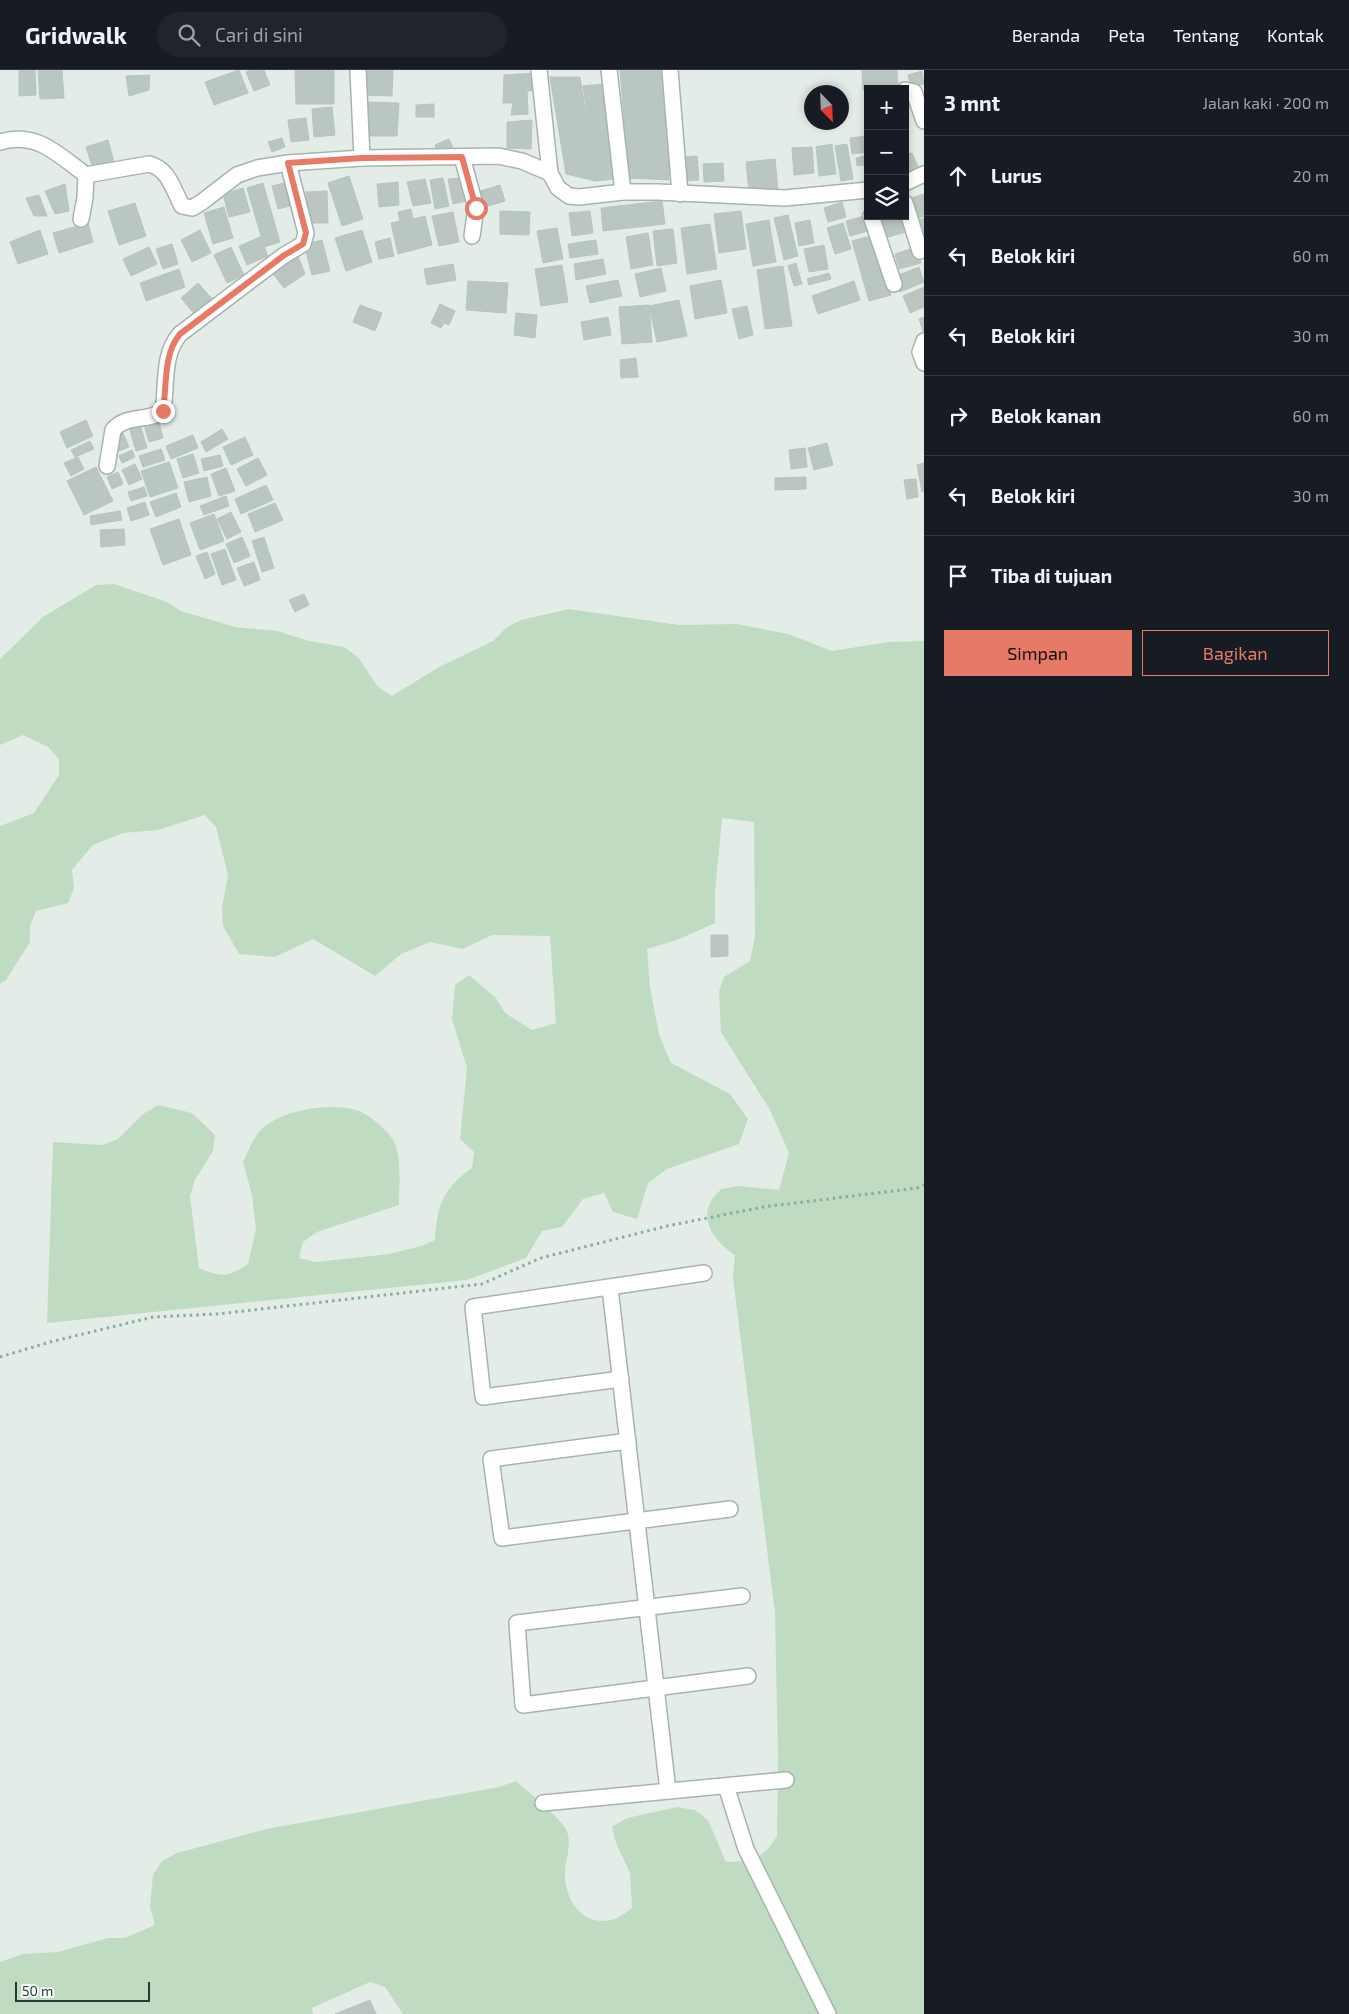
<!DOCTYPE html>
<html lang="id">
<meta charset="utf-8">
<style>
body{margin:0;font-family:"Exo 2",sans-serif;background:#20242c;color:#f1f3f6}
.controls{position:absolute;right:15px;top:15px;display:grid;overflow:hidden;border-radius:0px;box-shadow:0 2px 8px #0003}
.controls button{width:45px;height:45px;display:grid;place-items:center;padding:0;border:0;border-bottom:1px solid #363941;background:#171b24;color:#f1f3f6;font:25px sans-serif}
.compass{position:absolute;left:804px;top:15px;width:45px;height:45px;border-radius:50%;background:#171b24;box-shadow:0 2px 8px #0003;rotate:157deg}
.scale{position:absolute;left:15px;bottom:12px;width:135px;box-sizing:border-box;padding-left:5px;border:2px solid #253c34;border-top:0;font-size:14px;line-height:18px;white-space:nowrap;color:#253c34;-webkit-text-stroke:4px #f4f9f6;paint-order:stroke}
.stop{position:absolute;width:15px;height:15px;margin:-11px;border:4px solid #e77967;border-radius:50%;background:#fff}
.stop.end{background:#e77967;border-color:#fff;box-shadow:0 1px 5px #0008}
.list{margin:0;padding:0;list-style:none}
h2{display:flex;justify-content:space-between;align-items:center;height:65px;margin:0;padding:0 20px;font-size:21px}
h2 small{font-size:16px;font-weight:400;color:#9ea1a6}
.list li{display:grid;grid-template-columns:32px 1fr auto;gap:15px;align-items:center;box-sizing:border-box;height:80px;padding:0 20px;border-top:1px solid #363941}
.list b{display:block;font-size:19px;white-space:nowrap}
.list em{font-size:16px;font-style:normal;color:#9ea1a6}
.actions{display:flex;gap:10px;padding:15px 20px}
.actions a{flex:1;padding:11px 0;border:1px solid #e77967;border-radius:0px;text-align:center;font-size:18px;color:#e77967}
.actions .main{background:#e77967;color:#111}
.icon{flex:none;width:28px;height:28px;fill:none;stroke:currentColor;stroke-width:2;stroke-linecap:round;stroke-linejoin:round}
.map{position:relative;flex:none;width:924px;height:1944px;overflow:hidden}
header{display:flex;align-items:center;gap:30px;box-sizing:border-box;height:70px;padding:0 25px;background:#171b24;border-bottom:1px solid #363941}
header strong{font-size:24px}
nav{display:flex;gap:28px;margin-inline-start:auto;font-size:18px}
.search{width:350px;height:45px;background:#20242c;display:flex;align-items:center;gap:12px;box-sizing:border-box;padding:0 18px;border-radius:28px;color:#9ea1a6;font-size:19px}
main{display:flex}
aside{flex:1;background:#171b24}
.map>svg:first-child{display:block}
.green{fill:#bfdcc3}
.building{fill:#b9c7c0;stroke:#b7c5be}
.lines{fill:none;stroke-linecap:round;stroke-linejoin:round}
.minor-casing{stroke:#a7b4ae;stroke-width:18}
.path{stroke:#87ad9d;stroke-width:3;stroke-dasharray:2.5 4;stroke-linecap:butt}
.minor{stroke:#fff;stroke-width:15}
.route{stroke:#e77967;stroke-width:6}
</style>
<header>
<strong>Gridwalk</strong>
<div class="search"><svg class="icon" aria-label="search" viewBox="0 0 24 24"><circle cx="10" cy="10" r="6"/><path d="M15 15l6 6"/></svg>Cari di sini</div>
<nav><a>Beranda</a><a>Peta</a><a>Tentang</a><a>Kontak</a></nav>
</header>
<main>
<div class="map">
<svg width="924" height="1944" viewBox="0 0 924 1944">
<rect width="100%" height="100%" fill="#e4ece8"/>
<path class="green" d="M114 514 167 532 181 541 235 557 277 561 309 571 344 577 358 587 378 617 392 626 439 597 493 571 506 558 521 550 569 539 679 555 737 554 788 564 832 581 889 572 924 571V1944H403L385 1917 370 1912 312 1938 313 1944H0V1892L23 1884 58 1882 108 1868H125L155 1855 150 1837 153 1805 162 1791 177 1783 266 1759 499 1717 516 1711C526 1720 561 1749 566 1759 573 1775 565 1788 565 1804 564 1822 576 1846 594 1850 610 1853 620 1848 632 1838L630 1803 616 1773 612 1757 627 1748 677 1737 695 1740 708 1750 726 1792 753 1791 768 1779 777 1766 778 1687 775 1543 733 1208 735 1185C718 1174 699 1153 711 1131 713 1127 718 1123 721 1119L739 1116 779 1120 789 1083 770 1040 721 962 719 922 724 907 750 891 755 866 754 752 722 748 715 822V853L677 870 647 879 650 917 659 965 671 993 730 1024 748 1049 739 1074 667 1099 648 1113 637 1149 613 1142 604 1123 583 1129 562 1157 542 1161 526 1188 467 1210 47 1253 53 1072 102 1075 118 1069 143 1044 158 1035 192 1043 215 1065 213 1081 195 1110 190 1126 199 1198C221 1207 227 1208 248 1194L256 1159 252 1125 243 1092C248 1083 252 1070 259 1062 277 1040 330 1032 356 1040 367 1043 388 1060 394 1071 402 1087 399 1118 399 1135L317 1162 303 1172 299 1188 316 1192 389 1184 422 1176 435 1170C437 1136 443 1118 472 1098L474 1082 460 1069 467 998 452 949 455 915 469 905 496 928 505 943 532 960 556 953 550 866 492 865 463 879 430 872 401 884 375 906 313 869 275 887 239 884 223 856 222 838 228 805 216 757 205 745 158 760 123 763 93 775 72 800 74 818 68 833 36 841 30 856V872L6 910 0 914V756L34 743 59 705V689L48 677 23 665 0 675V589L43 547 96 515Z"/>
<g class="building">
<path d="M19 0H35L36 25 19 26Z"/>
<path d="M38 0H62L64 28 40 29Z"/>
<path d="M239 0 248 23 214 35 205 12Z"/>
<path d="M251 0H264L270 15 254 21 246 2Z"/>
<path d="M295 0H334V34H296Z"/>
<path d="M365 0H393L392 26 366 25Z"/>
<path d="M620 0H665L669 110 629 108Z"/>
<path d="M862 0H897L898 17 863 20Z"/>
<path d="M922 1 924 14 911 17 908 5Z"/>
<path d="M535 3 536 20 527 21 528 44 511 45 513 33H503L504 5Z"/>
<path d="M150 5 149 20 129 26 126 6Z"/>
<path d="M550 7H580L596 111 566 104Z"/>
<path d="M604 14 615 109 596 111 583 16Z"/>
<path d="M366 32 399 33 397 66H367Z"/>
<path d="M434 34V47H416V35Z"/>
<path d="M332 37 335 65 314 67 312 39Z"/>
<path d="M306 48 309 70 291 72 288 50Z"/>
<path d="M532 50 531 79 507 78V52Z"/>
<path d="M866 66 868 82 852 84 850 68Z"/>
<path d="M282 68 285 77 272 82 268 72Z"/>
<path d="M449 69 454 80 438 83 435 75Z"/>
<path d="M108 70 114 92 93 99 86 77Z"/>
<path d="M832 74 836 104 819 106 816 77Z"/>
<path d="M847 74 853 109 841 111 835 76Z"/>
<path d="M812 77 814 103 794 105 792 78Z"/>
<path d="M912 83 919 99 910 103 905 93V85Z"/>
<path d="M868 85V94L857 96 856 88Z"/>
<path d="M697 86 699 110 686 111 684 87Z"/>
<path d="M775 89 778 119 749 122 746 92Z"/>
<path d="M723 93 724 111 704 112 703 94Z"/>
<path d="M349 106 363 149 342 156 328 113Z"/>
<path d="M443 108 449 136 435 139 430 110Z"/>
<path d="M463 108 466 131 453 134 448 109Z"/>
<path d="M425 109 431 133 413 136 407 112Z"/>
<path d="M398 112 399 135 379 137 377 114Z"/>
<path d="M263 113 280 172 264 177 247 118Z"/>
<path d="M284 113 290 136 278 139 272 116Z"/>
<path d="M65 114 69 141 55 144 45 121Z"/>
<path d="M500 115 505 131 481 138 477 122Z"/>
<path d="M243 118 250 142 229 147 223 124Z"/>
<path d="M327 121 328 153H307L306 122Z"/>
<path d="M924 124V146L915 149 908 129Z"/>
<path d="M39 125 47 146H34L26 128Z"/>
<path d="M662 131 665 154 603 161 601 138Z"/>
<path d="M842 132 846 147 828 152 824 138Z"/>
<path d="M135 133 146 166 119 175 108 141Z"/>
<path d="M224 137 233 168 213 174 204 143Z"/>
<path d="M411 139 413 149 425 146 432 175 398 184 391 153 400 151 398 142Z"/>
<path d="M500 141 530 142 529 165 500 164Z"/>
<path d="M590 141 593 163 572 166 569 143Z"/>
<path d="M741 141 746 179 719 183 714 144Z"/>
<path d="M453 142 459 172 439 176 432 146Z"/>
<path d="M788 145 798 186 784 190 774 148Z"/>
<path d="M868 145 872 160 850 166 846 151Z"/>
<path d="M879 146H902L906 162 885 168Z"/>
<path d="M924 148V168L922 169 916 151Z"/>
<path d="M769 150 776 192 753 196 746 154Z"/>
<path d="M810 150 814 173 799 176 795 153Z"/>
<path d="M88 153 93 172 59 183 53 163Z"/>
<path d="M843 153 851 179 835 184 827 158Z"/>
<path d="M710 154 717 199 687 204 681 158Z"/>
<path d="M557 158 563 189 543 193 537 161Z"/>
<path d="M673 159 677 193 657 196 653 161Z"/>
<path d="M40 160 48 184 18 194 10 172Z"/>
<path d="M200 160 211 183 192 192 181 170Z"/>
<path d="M362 160 372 192 346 201 335 168Z"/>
<path d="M648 163 653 195 631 199 626 167Z"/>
<path d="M874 165 891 225 869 231 852 171Z"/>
<path d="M260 167 268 186 247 195 239 176Z"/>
<path d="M390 168 394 186 379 189 375 172Z"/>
<path d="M322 170 330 201 312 205 304 174Z"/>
<path d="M596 170 598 184 570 188 568 174Z"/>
<path d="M172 174 178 194 163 199 156 179Z"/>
<path d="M824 175 828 199 809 202 804 179Z"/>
<path d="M149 177 157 194 131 206 123 189Z"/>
<path d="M231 177 244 205 227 213 214 185Z"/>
<path d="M916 177 921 193 899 199 895 184Z"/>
<path d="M298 186 305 204 284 218 270 200Z"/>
<path d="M603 189 606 204 576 210 574 194Z"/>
<path d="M796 193 802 214 794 216 788 196Z"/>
<path d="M453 194 456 210 427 215 424 199Z"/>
<path d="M562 195 568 232 541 236 535 199Z"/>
<path d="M783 196 792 256 765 259 757 200Z"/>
<path d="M919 197 924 212 900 222 894 207Z"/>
<path d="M661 198 666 221 640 227 635 204Z"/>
<path d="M179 199 185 217 146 231 140 213Z"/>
<path d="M829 203 831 209 809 215 807 209Z"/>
<path d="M618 210 622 226 590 233 586 216Z"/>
<path d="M721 210 727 243 695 249 690 216Z"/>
<path d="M468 211 508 213 506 243 466 240Z"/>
<path d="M854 211 860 230 818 244 812 226Z"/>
<path d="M198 213 214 231 196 246 181 228Z"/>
<path d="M924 217V237L910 243 903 226Z"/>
<path d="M679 230 687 266 657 272 649 236Z"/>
<path d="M440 234 455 241 449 255 444 253 441 258 431 253Z"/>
<path d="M360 235 382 243 375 261 353 252Z"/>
<path d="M649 235 652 272 622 274 619 237Z"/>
<path d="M747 236 753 265 739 269 732 239Z"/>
<path d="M516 243 537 245 535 268 514 265Z"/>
<path d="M608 247 611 265 584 270 581 252Z"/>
<path d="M924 247V264L919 249Z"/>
<path d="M636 288 638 307 621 308 620 290Z"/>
<path d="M158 348 163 368 149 372 143 351Z"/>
<path d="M86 350 93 366 67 378 60 362Z"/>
<path d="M140 354 147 378 136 381 129 357Z"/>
<path d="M222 359 228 369 206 382 201 372Z"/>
<path d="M123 363 129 377 119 381 113 367Z"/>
<path d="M193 365 198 378 171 389 166 376Z"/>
<path d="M245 367 253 385 231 395 223 377Z"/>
<path d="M90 371 94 379 75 387 71 380Z"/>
<path d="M827 373 833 395 814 400 808 378Z"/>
<path d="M805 378 807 397 791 399 789 380Z"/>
<path d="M161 379 165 390 143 397 139 386Z"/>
<path d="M132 380 135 387 122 393 119 386Z"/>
<path d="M193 384 199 403 183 408 177 389Z"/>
<path d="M220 385 223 396 204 401 201 389Z"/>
<path d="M78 387 84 399 71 406 64 393Z"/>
<path d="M258 388 267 405 246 416 237 399Z"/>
<path d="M169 392 178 418 150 427 141 401Z"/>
<path d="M924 393V421L922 422 917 395Z"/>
<path d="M135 394 142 409 129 415 122 400Z"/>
<path d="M96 397 113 431 84 445 67 411Z"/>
<path d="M226 398 235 421 219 426 211 404Z"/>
<path d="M118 402 123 414 112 419 107 407Z"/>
<path d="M207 407 211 426 189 432 184 412Z"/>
<path d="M806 407V419L775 420V408Z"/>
<path d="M916 409 918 427 907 429 904 410Z"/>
<path d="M266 415 273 430 241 444 235 429Z"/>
<path d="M144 417 147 426 131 431 128 422Z"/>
<path d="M176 423 181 437 156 447 150 432Z"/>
<path d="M226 426 229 436 204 445 200 436Z"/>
<path d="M145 432 149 445 131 451 127 438Z"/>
<path d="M275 433 283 450 255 462 248 444Z"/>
<path d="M120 441 122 450 91 455 90 446Z"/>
<path d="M231 442 241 462 227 469 217 449Z"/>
<path d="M214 444 224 471 200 480 190 453Z"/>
<path d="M179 449 191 485 163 495 150 459Z"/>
<path d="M124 459 125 475 101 477 100 460Z"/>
<path d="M242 467 250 486 234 493 226 474Z"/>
<path d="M264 467 274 498 262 502 252 471Z"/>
<path d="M225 479 236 510 222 515 211 484Z"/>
<path d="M207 482 215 504 205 509 196 486Z"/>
<path d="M254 492 260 510 244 516 237 498Z"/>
<path d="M304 524 309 535 295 542 289 530Z"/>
<path d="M711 865H728V886L711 887Z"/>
<path d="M370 1930 376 1944H335Z"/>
</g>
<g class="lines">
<g class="minor-casing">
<g id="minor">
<path d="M358 0 362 88"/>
<path d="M539 0 550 103"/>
<path d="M609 0 623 122"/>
<path d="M670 0 680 124"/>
<path d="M905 20 914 22 924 51"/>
<path d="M0 72C37 61 57 84 86 105L149 94C169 99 173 119 182 136L192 138 202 132 237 105 257 98 288 93 362 88 498 86 522 91 550 103 558 118 569 126 579 127 623 122H658L785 128 868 120"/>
<path d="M462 87 476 138 472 166"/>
<path d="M905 113 924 104"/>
<path d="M905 133 920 181"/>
<path d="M871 146 894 214"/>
<path d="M81 149 85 128 86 105"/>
<path d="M924 271 920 282 924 293"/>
<path d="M107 396 113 360C126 344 148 352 163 341 167 316 162 284 180 264L283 186 303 174 306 163 288 93"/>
<path d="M610 1218 668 1721"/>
<path d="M621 1309 483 1327 473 1237 704 1203"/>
<path d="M628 1371 491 1389 502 1468 730 1439"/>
<path d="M742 1526 517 1553 523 1635 748 1606"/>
<path d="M726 1716 746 1779 828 1944"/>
<path d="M543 1733 786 1710"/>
</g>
</g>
<path class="path" d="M0 1287 50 1272 153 1247 217 1244 482 1214 541 1188 667 1156 763 1137 917 1118 924 1115"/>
<use href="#minor" class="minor"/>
</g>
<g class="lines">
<path class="route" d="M163 341C167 316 163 284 180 264L283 186 303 174 306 163 288 93 362 88 462 87 476 138"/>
</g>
</svg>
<div class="controls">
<button>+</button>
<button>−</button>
<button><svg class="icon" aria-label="layers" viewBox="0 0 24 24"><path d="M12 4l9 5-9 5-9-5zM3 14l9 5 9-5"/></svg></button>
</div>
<svg class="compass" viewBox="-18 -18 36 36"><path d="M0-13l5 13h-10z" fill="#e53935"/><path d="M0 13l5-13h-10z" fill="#9ea1a6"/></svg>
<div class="scale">50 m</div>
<div class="stop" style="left:476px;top:138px"></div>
<div class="stop end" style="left:163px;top:341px"></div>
</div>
<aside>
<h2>3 mnt<small>Jalan kaki · 200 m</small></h2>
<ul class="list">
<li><svg class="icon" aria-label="ahead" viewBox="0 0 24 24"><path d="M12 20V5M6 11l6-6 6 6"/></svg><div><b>Lurus</b></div><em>20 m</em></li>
<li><svg class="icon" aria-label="left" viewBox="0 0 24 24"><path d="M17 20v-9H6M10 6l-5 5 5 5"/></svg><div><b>Belok kiri</b></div><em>60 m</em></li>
<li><svg class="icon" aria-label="left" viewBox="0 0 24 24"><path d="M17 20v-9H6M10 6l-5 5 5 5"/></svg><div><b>Belok kiri</b></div><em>30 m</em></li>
<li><svg class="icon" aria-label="right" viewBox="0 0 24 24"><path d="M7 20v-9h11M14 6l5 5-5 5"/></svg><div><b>Belok kanan</b></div><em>60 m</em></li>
<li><svg class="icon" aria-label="left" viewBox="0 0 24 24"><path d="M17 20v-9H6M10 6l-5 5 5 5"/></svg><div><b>Belok kiri</b></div><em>30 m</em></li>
<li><svg class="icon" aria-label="arrive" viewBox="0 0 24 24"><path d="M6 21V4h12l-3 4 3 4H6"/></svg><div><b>Tiba di tujuan</b></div></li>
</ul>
<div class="actions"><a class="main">Simpan</a><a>Bagikan</a></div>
</aside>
</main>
